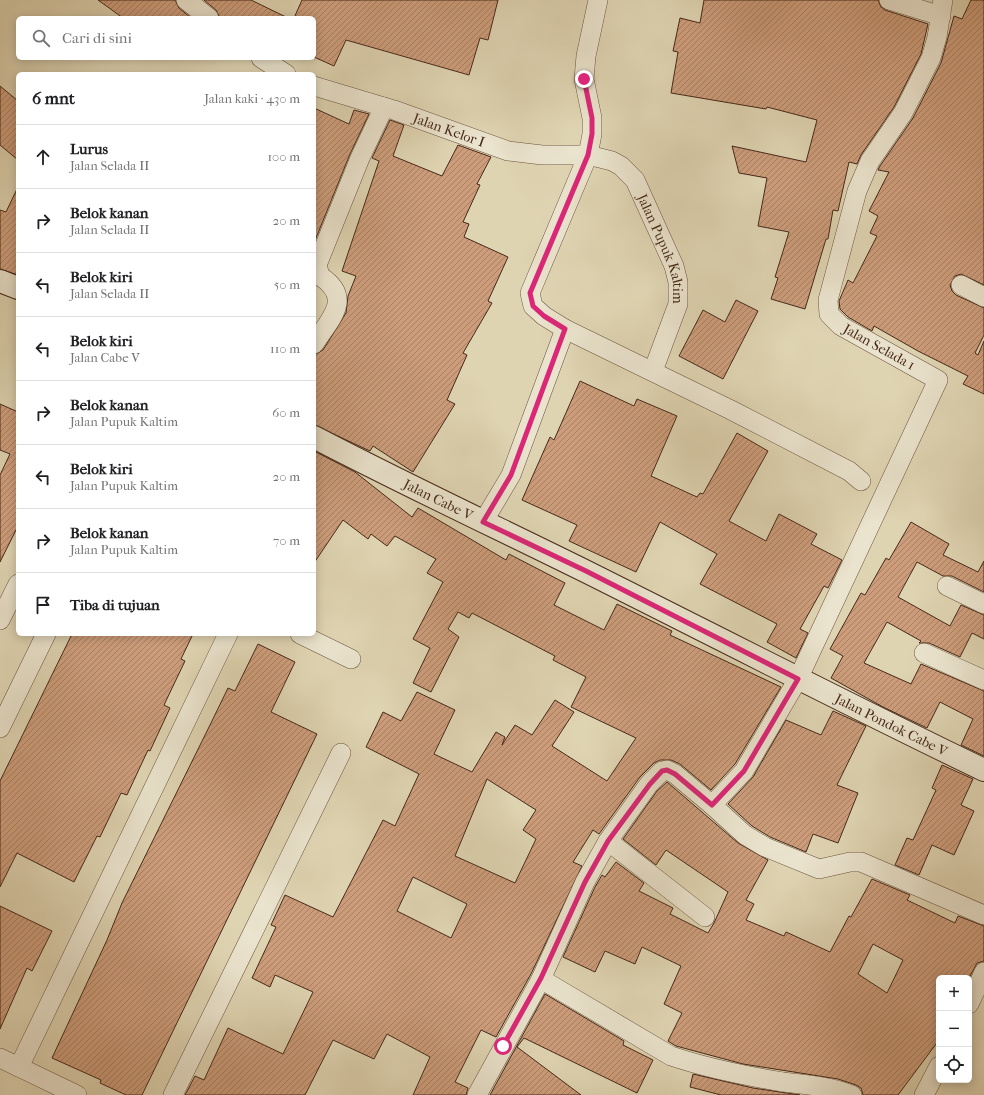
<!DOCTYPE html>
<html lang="id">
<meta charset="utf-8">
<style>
body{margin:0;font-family:"IM FELL French Canon",serif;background:#f6f6f6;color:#202124}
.controls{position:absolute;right:12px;bottom:12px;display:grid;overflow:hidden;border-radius:6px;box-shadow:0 2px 10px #0003}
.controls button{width:36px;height:36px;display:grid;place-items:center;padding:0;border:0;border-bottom:1px solid #e0e0e0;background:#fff;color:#202124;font:20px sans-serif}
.stop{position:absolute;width:12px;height:12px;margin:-9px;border:3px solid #db2777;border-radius:50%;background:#fff}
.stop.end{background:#db2777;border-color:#fff;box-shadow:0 1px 4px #0008}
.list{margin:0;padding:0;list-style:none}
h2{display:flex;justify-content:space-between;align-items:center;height:52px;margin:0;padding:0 16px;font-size:17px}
h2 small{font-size:13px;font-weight:400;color:#757577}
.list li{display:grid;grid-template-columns:26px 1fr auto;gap:12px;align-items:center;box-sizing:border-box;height:64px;padding:0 16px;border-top:1px solid #e0e0e0}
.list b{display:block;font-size:15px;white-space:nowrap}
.list p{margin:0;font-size:13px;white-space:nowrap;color:#757577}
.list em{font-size:13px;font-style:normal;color:#757577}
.icon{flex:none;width:22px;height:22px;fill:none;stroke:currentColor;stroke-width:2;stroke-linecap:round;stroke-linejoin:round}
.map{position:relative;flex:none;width:984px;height:1095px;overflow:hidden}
.search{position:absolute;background:#fff;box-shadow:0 2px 10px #0003;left:16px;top:16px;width:300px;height:44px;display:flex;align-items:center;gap:10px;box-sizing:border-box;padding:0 14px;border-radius:6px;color:#757577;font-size:15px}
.panel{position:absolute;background:#fff;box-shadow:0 2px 10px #0003;left:16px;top:72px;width:300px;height:564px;border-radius:6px}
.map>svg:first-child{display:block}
.building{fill:url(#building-hatch);stroke:#462919;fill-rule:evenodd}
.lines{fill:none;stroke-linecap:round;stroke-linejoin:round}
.street-casing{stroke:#6c543f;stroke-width:20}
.secondary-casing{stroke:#462919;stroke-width:24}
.street{stroke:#eae3cd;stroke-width:19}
.secondary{stroke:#eae3cd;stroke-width:22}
.route{stroke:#db2777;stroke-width:5}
.labels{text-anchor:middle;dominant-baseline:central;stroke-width:3;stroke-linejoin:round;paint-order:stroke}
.street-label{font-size:14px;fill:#462919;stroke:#eae3cd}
</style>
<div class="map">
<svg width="984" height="1095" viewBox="0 0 984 1095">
<defs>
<pattern id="building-hatch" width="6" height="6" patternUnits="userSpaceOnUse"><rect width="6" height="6" fill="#cd9d7b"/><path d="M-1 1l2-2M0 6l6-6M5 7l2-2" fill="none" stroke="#a88064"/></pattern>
</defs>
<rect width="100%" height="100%" fill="#dfd4b2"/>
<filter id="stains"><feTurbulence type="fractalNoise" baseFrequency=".005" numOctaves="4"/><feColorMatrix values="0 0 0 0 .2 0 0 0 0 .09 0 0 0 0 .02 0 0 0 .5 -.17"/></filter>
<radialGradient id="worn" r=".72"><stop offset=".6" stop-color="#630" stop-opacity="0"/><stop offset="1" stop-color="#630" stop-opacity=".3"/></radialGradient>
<g class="building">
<path d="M98 0H175L179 8 191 18H123Z"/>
<path d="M204 0H251L288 18H220L216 10Z"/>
<path d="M302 0H498L488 40 480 38 469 75 346 40 334 66 314 57V18H294Z"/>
<path d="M704 0H878L881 7 885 10 928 24 921 54 894 107 861 155 857 164 849 162 838 211 833 210 828 239H826L805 309 771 299 778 278 775 277 789 232 758 226 767 178 739 173 732 146 806 162 817 120 767 107 766 109 671 93 678 52 673 51 680 18 700 23Z"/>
<path d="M971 0H984V285L961 274 955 276 950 285 952 291 956 295 984 308V335L975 353 978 355 984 341V394L963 384 968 376 918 351 874 326 872 331 848 317 840 309 839 301 848 280 853 283 877 236 870 233 878 216 869 211 889 172 878 170 880 166 913 118 941 63 954 16 962 19Z"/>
<path d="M0 86 18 101V160L0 145Z"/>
<path d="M314 108 349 124 354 110 369 114 350 154 314 243Z"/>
<path d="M390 120 404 125 393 156 442 176 458 145 491 157 477 184 480 185 463 222 469 224 464 237 508 257 488 301 492 303 463 353 467 355 447 400 455 404 413 472 373 446 370 451 314 425V355L323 350 346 313 348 296 356 276 342 271 379 161 372 158Z"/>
<path d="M18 187V275L0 269V210L6 212Z"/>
<path d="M736 300 758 311 723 379 679 356 703 310 725 322Z"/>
<path d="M580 381 634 406 637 399 677 416 651 476 697 497 700 493 703 494 737 433 768 451 729 521 766 541 779 514 817 534 811 544 842 560 828 588 824 586 800 629 808 633 796 658 767 642 777 624 700 584 717 554 660 522 636 572 569 541 577 525 522 500 550 437 554 440Z"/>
<path d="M0 404 18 412V526L0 562V475L10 454 0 450Z"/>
<path d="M314 451 355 472 412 517 418 508 506 560 509 554 565 583 554 605 604 630 617 604 672 631 670 635 781 687 735 764 711 790 680 764 671 760H660L654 763 640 777 599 834 593 830 573 862 582 866 531 974 496 1037 481 1030 455 1082 468 1088 466 1095H413L430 1057 387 1034 374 1059 333 1040 305 1095H185L195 1076 204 1080 228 1028 283 1054 313 992 275 975 270 987 252 978 276 927 271 925 285 895 333 917 383 820 395 826 419 774 366 747 383 712 401 721 417 692 455 710 434 754 472 772 496 732 505 737 502 745 515 725 532 735 555 700 574 712 552 746 607 781 636 738 571 707 586 677 553 660 555 656 472 613 469 618 458 612 448 629 459 637 431 692 413 683 430 648 413 639 443 582 427 573 436 559 395 536 387 546 371 534 368 539 343 520 314 563ZM487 779 536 810 523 830 536 839 515 883 455 856ZM413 877 467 904 451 938 397 911Z"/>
<path d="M911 522 949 544 943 555 978 572 984 561V592L952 576H943L917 562 898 597 950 626 961 605 984 615V639L972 633 960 657 929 643H919L921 641 887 622 864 663 911 684 921 664 984 691V756L961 745 973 719 940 702 927 728 883 707 831 678 843 656 830 649 861 593 865 595 886 558 889 560Z"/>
<path d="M72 634H193L181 659 185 661 164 705 170 708 150 751 148 750 127 795 121 793 100 837 97 836 74 882 17 853 0 887V781Z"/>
<path d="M258 644 295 662 271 712 317 734 142 1095H126L100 1083 101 1080 52 1058 107 940 122 903 210 725 228 688 235 691Z"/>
<path d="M833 711 866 726 837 785 858 793 838 843 813 834 806 852 770 837 752 826 728 804 753 777 786 720 821 735Z"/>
<path d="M942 765 973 779 961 805 974 811 954 855 932 845 919 875 895 865 907 838 913 840 936 790 932 788Z"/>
<path d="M667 782 738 843 768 860 746 900 754 904 746 920 784 936 786 932 830 952 849 916 851 917 872 879 910 895 907 900 955 923 958 916 984 926V961L977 963 969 978H939V1040L898 1095H863L861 1088 856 1085 838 1079 743 1064 676 1046 668 1041 682 1013 664 1004 681 966 642 947 635 964 605 951 595 972 563 957 595 887 602 875 605 877 616 862 644 883 639 891 673 908 670 914 708 933 714 923 728 892 666 850 656 865 623 839 657 791ZM873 944 903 960 887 993 858 974Z"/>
<path d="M0 906 52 931 32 971 27 968 0 1029Z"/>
<path d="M545 994 624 1041 623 1045 653 1060 637 1093 524 1038 517 1047 581 1095H490Z"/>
<path d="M693 1074 753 1088 800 1095H721L690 1087Z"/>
</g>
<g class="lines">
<g class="street-casing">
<g id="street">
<path d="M186 0 209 18"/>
<path d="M598 0 586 56 584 79 592 118V134L588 155 530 293 533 306 544 316 565 329 731 410 849 471 861 481"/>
<path d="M889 0 941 16"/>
<path d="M261 58 286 74"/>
<path id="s1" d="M314 86 394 110 508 151 542 155H588L612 161 621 166 635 180 674 266 678 282V304L653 371"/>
<path d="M961 285 984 297"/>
<path d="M314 344C330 319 354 298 320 276L317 265 360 158 384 107"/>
<path d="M483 522 511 475 565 329"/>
<path d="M947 586 984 604"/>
<path d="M0 620 18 584"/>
<path d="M300 634 351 659"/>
<path d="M924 653 984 680"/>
<path d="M0 728 46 634"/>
<path d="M712 805 745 835 765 847 819 869 850 862H861L984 915"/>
<path d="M608 841 705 917"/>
<path d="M541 979 671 1056C707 1068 746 1076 783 1082 807 1085 829 1086 852 1095"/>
<path d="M969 1004 984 972"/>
<path d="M0 1058 77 1095"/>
<path d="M19 1067 228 634"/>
<path d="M173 1095 341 753"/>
<path d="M477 1095 541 979 585 882 608 841 649 784 662 771 667 770 675 774 712 805 744 771 798 679 938 380 841 326 829 314 828 300 857 191 870 161 903 113 931 58 937 37 943 0"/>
<path d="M924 1095 939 1066"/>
</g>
</g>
<g class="secondary-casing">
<g id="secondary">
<path d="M0 281 18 288"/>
<path id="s2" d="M314 437C404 484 496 527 587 572 719 638 851 706 984 770"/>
</g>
</g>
<use href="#street" class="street"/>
<use href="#secondary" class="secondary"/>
</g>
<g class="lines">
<path class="route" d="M503 1046 541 978 585 882 608 841 650 784 662 771 667 770 675 774 712 805 744 771 798 679 586 571 483 522 511 475 565 329 544 316 533 306 530 293 588 155 592 134V118L584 79"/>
</g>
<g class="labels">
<g class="street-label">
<text stroke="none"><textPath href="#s1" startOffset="142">Jalan Kelor I</textPath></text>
<text stroke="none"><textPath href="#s1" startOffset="414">Jalan Pupuk Kaltim</textPath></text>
<text transform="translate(879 347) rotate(29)">Jalan Selada 1</text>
<text stroke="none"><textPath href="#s2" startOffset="139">Jalan Cabe V</textPath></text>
<text stroke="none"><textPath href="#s2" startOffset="645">Jalan Pondok Cabe V</textPath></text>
</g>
</g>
<rect width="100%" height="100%" filter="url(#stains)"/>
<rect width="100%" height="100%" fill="url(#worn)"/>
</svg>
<div class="controls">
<button>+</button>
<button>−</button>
<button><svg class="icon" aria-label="locate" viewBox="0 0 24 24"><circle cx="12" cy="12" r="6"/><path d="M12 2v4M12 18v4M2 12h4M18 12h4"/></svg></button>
</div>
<div class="stop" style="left:503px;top:1046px"></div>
<div class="stop end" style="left:584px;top:79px"></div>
<div class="search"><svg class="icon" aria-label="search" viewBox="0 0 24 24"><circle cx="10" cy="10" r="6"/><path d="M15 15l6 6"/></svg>Cari di sini</div>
<section class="panel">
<h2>6 mnt<small>Jalan kaki · 430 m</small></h2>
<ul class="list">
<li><svg class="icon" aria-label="ahead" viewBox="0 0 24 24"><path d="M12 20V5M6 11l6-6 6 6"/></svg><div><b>Lurus</b><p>Jalan Selada II</p></div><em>100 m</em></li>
<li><svg class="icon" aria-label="right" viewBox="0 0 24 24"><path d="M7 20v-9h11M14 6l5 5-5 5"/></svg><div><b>Belok kanan</b><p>Jalan Selada II</p></div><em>20 m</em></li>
<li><svg class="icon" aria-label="left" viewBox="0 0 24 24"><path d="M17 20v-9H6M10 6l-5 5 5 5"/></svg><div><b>Belok kiri</b><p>Jalan Selada II</p></div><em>50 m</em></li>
<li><svg class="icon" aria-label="left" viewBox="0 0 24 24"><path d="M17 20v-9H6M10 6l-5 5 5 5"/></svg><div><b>Belok kiri</b><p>Jalan Cabe V</p></div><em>110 m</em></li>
<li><svg class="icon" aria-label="right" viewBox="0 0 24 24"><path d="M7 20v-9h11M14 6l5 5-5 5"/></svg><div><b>Belok kanan</b><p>Jalan Pupuk Kaltim</p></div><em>60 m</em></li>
<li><svg class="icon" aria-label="left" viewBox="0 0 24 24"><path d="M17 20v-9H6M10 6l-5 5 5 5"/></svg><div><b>Belok kiri</b><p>Jalan Pupuk Kaltim</p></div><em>20 m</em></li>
<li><svg class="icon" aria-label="right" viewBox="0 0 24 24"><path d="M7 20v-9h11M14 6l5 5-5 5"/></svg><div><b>Belok kanan</b><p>Jalan Pupuk Kaltim</p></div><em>70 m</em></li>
<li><svg class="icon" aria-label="arrive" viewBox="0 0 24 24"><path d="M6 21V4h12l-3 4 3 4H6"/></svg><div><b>Tiba di tujuan</b></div></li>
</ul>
</section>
</div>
